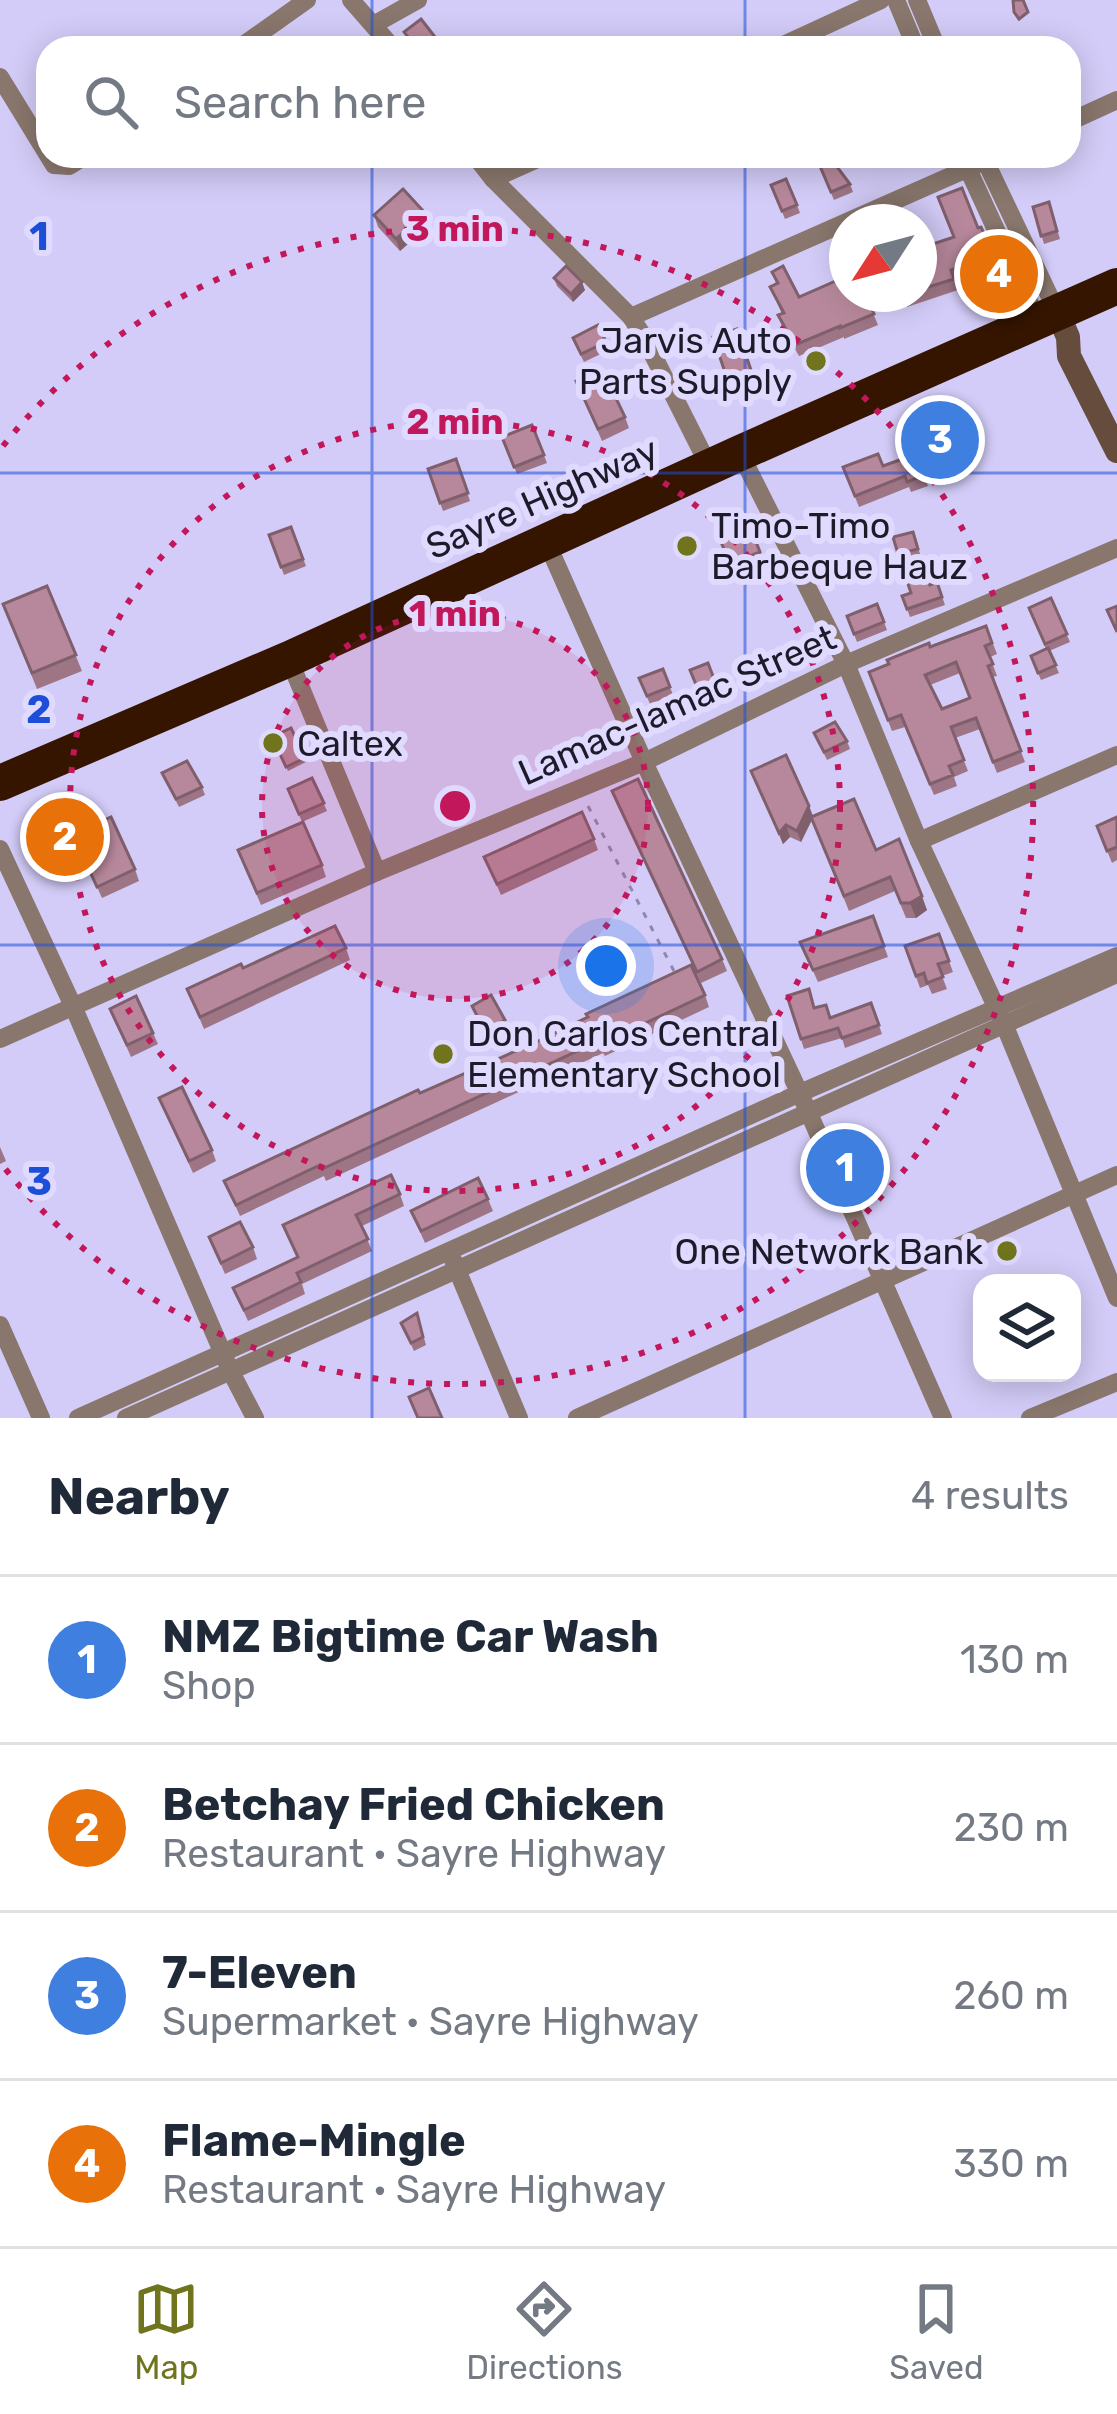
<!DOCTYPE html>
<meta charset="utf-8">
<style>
body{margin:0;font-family:Rubik,sans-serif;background:#f2f2f3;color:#1f2937}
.controls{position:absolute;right:36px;bottom:36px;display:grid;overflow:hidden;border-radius:24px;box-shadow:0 6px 30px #0003}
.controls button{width:108px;height:108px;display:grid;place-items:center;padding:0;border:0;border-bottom:3px solid #e0e1e3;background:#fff;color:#1f2937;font:60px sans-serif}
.compass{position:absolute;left:829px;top:204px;width:108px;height:108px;border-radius:50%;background:#fff;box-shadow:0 6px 30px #0003;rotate:234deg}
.you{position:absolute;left:606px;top:966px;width:42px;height:42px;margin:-30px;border:9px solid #fff;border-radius:50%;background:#1a73e8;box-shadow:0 0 0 18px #1a73e833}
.badge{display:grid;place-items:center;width:78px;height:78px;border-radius:50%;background:#70751d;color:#fff;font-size:39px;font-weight:700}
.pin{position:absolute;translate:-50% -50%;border:6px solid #fff;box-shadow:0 3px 12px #0006}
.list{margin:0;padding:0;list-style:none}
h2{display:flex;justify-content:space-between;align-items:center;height:156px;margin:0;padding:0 48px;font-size:51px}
h2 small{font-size:39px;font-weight:400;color:#747a83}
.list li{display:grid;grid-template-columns:78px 1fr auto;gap:36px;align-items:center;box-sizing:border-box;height:168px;padding:0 48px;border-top:3px solid #e0e1e3}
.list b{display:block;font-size:45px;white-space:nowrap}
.list p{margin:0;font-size:39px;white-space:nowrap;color:#747a83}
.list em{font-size:39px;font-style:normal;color:#747a83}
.icon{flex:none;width:66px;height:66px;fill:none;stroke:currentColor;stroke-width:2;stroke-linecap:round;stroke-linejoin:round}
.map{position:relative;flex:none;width:1117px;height:1418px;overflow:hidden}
.search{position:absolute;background:#fff;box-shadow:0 6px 30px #0003;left:36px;right:36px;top:36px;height:132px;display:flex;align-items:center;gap:30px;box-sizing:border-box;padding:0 42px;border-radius:36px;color:#747a83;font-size:45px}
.sheet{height:828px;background:#fff}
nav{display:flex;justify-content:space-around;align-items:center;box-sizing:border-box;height:168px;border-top:3px solid #e0e1e3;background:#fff;font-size:33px;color:#747a83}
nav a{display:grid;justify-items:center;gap:6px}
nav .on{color:#70751d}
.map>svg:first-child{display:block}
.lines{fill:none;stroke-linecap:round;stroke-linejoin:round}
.path{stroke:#8e88aa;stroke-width:3;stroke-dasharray:6 9;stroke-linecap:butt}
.street{stroke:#89776d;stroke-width:18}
.secondary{stroke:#664c3d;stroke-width:24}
.highway{stroke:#351500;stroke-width:36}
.wall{fill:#9d7585;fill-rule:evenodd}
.shaded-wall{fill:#805f6c}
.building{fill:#b7889b;stroke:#805f6c;stroke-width:3;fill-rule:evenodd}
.grid{fill:none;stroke:#1d4ed8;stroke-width:3;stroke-opacity:0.55}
.ring{fill:none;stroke:#c2185b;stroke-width:6;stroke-dasharray:6 12}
.poi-dot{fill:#70751d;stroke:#e0dafe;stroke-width:4.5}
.labels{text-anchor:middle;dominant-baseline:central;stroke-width:12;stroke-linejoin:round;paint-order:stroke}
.poi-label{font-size:36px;fill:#1d1a2a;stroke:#e0dafe;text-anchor:start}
.street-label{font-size:36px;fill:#1d1a2a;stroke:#e0dafe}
.grid-label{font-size:39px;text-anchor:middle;font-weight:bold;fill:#1d4ed8;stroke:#e0dafe;stroke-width:12;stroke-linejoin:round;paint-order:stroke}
.centre{fill:#c2185b;stroke:#e0dafe;stroke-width:6}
.ring-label{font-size:36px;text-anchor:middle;font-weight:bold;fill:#c2185b;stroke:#e0dafe;stroke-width:12;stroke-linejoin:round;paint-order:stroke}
</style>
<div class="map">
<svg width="1117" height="1418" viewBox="0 0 1117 1418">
<rect width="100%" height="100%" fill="#d3ccf8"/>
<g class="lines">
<path class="path" d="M588 806 675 973"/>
<g class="street">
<path d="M351 0 393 48"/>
<path d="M896 0 916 48"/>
<path d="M917 0 937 48"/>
<path d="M375 24 418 0"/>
<path d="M239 48 307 0"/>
<path d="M777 48 881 0"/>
<path d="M0 77 54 165 69 166 85 156"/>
<path d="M1069 122 1117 100"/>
<path d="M475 156 493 179 631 317 645 339 710 468"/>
<path d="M962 156 1039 323"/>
<path d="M983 156 1058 314"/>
<path d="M493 179 544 156"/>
<path d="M631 317 996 156"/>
<path d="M740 453 846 664 919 841 1004 1024 1117 1298"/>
<path d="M547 543 644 762 808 1111 943 1418"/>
<path d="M289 659 377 872"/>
<path d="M919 841 1117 755"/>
<path d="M0 849 73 1006 230 1370 255 1418"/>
<path d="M0 1039 377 872 644 762 846 664 1117 548"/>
<path d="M453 1260 519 1418"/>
<path d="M0 1325 41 1418"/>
<path d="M78 1418 800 1093 1117 956"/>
<path d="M126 1418 1117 974"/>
<path d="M577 1418 1117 1175"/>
<path d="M1030 1418 1117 1382"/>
</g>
<path class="secondary" d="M1058 314 1068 337 1069 356 1117 451"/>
<path class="highway" d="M0 783 289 659 740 453 1117 286"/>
</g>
<g class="wall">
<path d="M817 159 850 184 853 192 834 200Z"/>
<path d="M771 185 797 205 800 213 785 219Z"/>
<path d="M1049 202 1060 239 1044 244 1033 207Z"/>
<path d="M425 213 429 225 400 251 378 227 374 215Z"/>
<path d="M978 228 994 255 998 266 955 281 958 290 907 307 903 294H919V244L924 247Z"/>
<path d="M772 272 799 297 865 294 878 325 844 339V337L799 356 782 326 778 315 782 314 770 287 776 283Z"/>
<path d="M554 278 585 290 573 302 557 286Z"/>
<path d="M737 329 754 378 730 386 713 337Z"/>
<path d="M606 342 609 350 584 362 576 346Z"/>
<path d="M576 381 625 417 629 428 602 441Z"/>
<path d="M532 425 547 463 517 474 502 437Z"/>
<path d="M916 454 928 486 911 492 909 487 859 507 843 467 883 466Z"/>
<path d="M456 459 470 501 443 511 428 469Z"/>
<path d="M749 524 763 559 733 572 719 537Z"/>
<path d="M291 527 306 566 284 575 269 535Z"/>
<path d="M913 532 921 557 900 562 893 537Z"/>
<path d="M937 582 945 605 910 617 902 596Z"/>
<path d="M47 586 82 671 37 689 3 604Z"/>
<path d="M1051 598 1070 642 1049 651 1059 673 1041 680 1031 656 1046 649 1029 608Z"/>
<path d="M877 604 887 630 857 642 847 616Z"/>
<path d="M986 626 997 654 990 657 997 676 992 677 1025 762 997 773 980 729 955 738 968 771 954 777 957 786 934 795 905 727 892 731 869 672ZM960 673 970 698 942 709 930 685Z"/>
<path d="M708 663 722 700 704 706 690 670Z"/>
<path d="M663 669 673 695 650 704 639 678Z"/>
<path d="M291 728 306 762 288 771 272 737Z"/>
<path d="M814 733 847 741 850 749 827 760Z"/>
<path d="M751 771 809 806 813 816 876 850 927 910 916 918H906L895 891 849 911 812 820 801 842 790 837 783 844Z"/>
<path d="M162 773 202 787 205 795 179 807Z"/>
<path d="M312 778 327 811 302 822 288 789Z"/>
<path d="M612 791 722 959 727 971 701 983Z"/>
<path d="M1117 817V860L1112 863 1097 826Z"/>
<path d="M73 834 135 869 139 881 102 898Z"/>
<path d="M594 839 598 850 501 895 484 857Z"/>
<path d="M242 861 322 865 326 877 261 905Z"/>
<path d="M873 916 888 957 818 982 800 942Z"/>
<path d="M939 934 953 972 942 976 947 989 932 994 928 985 920 988 905 946Z"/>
<path d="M346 948 350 960 204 1029 187 989 243 968Z"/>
<path d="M705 995 709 1007 605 1056 603 1053 326 1181 324 1176 240 1216 229 1192 224 1181 420 1093Z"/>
<path d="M787 996 815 1008 830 1018 871 1003 882 1034 845 1048 842 1038 804 1049Z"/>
<path d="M472 1006 505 1020 509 1032 490 1042Z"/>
<path d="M110 1009 153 1033 158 1044 131 1057Z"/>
<path d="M159 1098 212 1150 216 1161 193 1173Z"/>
<path d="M0 1147 6 1161 0 1164Z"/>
<path d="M400 1194 404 1206 362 1226 372 1251 302 1284 305 1294 248 1321 233 1288 297 1257 283 1225Z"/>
<path d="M488 1199 493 1211 425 1243 411 1211Z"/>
<path d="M209 1237 253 1247 257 1259 225 1274Z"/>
<path d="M417 1313 426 1345 414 1351 401 1323Z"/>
</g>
<g class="shaded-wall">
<path d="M425 213 429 225 400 251 396 239Z"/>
<path d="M582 282 585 290 573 302 571 294Z"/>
<path d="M809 806 813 817 801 842 797 831Z"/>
<path d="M786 825 790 837 783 844 779 833Z"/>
<path d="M922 896 927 910 916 918 910 903Z"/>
</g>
<g class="building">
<path d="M1013 0H1023L1028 12 1019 19 1014 12Z"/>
<path d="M421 19 442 46 440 48H417L404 32Z"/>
<path d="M604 41 605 48H578Z"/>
<path d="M825 156H829L850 184 831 192 817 159Z"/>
<path d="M786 179 797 205 782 211 771 185Z"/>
<path d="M962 188 978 228 981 227 994 255 951 270 954 279 919 290V244L922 243 924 247 954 237 938 197Z"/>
<path d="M403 189 425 213 396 239 374 215Z"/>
<path d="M1049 202 1057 231 1041 236 1033 207Z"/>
<path d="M566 266 582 282 571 294 554 278Z"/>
<path d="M783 266 799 297 847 276V294H865L874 314 840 328V326L795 345 778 315 784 313 770 287 778 283 772 272Z"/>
<path d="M598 325 606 342 581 354 573 338Z"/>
<path d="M737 329 751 370 727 378 713 337Z"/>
<path d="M602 369 625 417 598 429 576 381Z"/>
<path d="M532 425 544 455 514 467 502 437Z"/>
<path d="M878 454 883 466 916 454 925 475 907 482 905 476 855 496 843 467Z"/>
<path d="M456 459 468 493 440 503 428 469Z"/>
<path d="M749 524 760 552 730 564 719 537Z"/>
<path d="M291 527 303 559 281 567 269 535Z"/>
<path d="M913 532 918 549 898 554 893 537Z"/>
<path d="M925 571 930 585 937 582 942 597 907 609 902 596 911 593 906 578Z"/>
<path d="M47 586 76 655 32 673 3 604Z"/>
<path d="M1051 598 1067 634 1045 644 1029 608Z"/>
<path d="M877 604 884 622 854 634 847 616Z"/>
<path d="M1117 606V632L1107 610Z"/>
<path d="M986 626 992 643 985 646 993 664 988 666 1021 751 993 762 976 718 951 727 964 760 949 766 953 775 930 784 901 715 888 720 869 672 889 664 887 660 929 643 930 647ZM956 662 970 698 942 709 925 675Z"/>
<path d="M1048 648 1056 665 1038 673 1031 656Z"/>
<path d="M708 663 719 692 702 699 690 670Z"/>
<path d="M663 669 670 687 647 696 639 678Z"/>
<path d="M835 722 847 741 824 752 814 733Z"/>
<path d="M291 728 305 758 286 767 272 737Z"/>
<path d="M786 755 809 806 797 831 786 825 779 833 751 771Z"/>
<path d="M187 761 202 787 176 799 162 773Z"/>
<path d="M312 778 324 803 299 814 288 789Z"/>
<path d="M638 779 722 959 697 972 612 791Z"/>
<path d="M854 799 876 850 899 839 922 896 910 903H901L890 877 844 896 811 817Z"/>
<path d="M582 812 594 839 497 884 484 857Z"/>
<path d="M111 817 135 869 97 887 73 834Z"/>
<path d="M1117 817V847L1107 851 1097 826Z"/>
<path d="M303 822 322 865 257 893 238 850Z"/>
<path d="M873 916 884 946 813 970 800 942Z"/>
<path d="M335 926 346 948 200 1017 187 989 241 964 243 968Z"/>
<path d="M939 934 949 961 938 964 943 977 927 983 924 973 916 976 905 946Z"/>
<path d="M691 965 705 995 601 1044 599 1041 322 1169 320 1165 236 1205 224 1181 418 1090 420 1093 534 1043 588 1017 586 1014Z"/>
<path d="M809 989 814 1008 826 1005 830 1018 871 1003 879 1025 842 1038 838 1028 801 1039 787 996Z"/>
<path d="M491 995 505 1020 485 1031 472 1006Z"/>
<path d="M136 996 153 1033 127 1045 110 1009Z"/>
<path d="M182 1087 212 1150 189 1161 159 1098Z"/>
<path d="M391 1175 400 1194 356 1215 368 1239 297 1273 301 1282 244 1310 233 1288 298 1257 283 1225Z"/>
<path d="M478 1178 488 1199 421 1231 411 1211Z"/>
<path d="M240 1222 253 1247 221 1263 209 1237Z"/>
<path d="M417 1313 423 1337 411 1343 401 1323Z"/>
<path d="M429 1388 442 1418H418L409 1397Z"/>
</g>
<path class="grid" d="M372 0V48M745 0V48M372 156V1418M745 156V1418M0 473H1117M0 945H1117"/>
<circle cx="455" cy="806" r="193" fill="#c2185b" fill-opacity=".12"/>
<g class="ring">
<circle cx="455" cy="806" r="193"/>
<circle cx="455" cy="806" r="385"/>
<path d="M3 446A578 578 0 1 1 3 1166"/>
</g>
<g class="poi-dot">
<circle cx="816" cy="361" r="12"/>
<circle cx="687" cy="546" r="12"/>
<circle cx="273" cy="743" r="12"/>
<circle cx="443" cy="1054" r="12"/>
<circle cx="1007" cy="1251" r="12"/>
</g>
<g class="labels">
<g class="poi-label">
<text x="792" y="340" text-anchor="end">Jarvis Auto<tspan x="792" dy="41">Parts Supply</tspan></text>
<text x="711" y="525">Timo-Timo<tspan x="711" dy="41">Barbeque Hauz</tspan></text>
<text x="297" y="743">Caltex</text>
<text x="467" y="1033">Don Carlos Central<tspan x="467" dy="41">Elementary School</tspan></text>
<text x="983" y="1251" text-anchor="end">One Network Bank</text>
</g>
<g class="street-label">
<text transform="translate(542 498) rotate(-24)">Sayre Highway</text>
<text transform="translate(677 705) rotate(-24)">Lamac-lamac Street</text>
</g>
</g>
<g class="grid-label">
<text x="39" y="250">1</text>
<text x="39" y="723">2</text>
<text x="39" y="1195">3</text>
</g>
<circle cx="455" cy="806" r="18" class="centre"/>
<g class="ring-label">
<text x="455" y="241">3 min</text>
<text x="455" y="434">2 min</text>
<text x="455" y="626">1 min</text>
</g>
</svg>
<div class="controls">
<button><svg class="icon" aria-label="layers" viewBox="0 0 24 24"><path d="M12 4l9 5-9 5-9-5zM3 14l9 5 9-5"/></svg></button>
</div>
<svg class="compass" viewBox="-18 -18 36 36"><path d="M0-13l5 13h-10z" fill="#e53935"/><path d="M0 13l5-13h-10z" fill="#747a83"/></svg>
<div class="you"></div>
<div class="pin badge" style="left:845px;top:1168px;background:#3f7fe0">1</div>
<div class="pin badge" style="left:65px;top:837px;background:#e8710a">2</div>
<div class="pin badge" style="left:940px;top:440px;background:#3f7fe0">3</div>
<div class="pin badge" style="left:999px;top:274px;background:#e8710a">4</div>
<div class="search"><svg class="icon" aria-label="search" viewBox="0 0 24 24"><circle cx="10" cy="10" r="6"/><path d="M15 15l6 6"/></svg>Search here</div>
</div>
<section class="sheet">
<h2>Nearby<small>4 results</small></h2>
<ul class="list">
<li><span class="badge" style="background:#3f7fe0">1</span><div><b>NMZ Bigtime Car Wash</b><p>Shop</p></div><em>130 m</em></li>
<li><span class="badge" style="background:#e8710a">2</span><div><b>Betchay Fried Chicken</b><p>Restaurant · Sayre Highway</p></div><em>230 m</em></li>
<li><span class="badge" style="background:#3f7fe0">3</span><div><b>7-Eleven</b><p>Supermarket · Sayre Highway</p></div><em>260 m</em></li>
<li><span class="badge" style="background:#e8710a">4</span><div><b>Flame-Mingle</b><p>Restaurant · Sayre Highway</p></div><em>330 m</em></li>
</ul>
</section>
<nav>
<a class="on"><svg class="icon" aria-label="map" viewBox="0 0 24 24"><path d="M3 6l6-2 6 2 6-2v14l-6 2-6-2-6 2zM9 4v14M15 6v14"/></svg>Map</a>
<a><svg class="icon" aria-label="directions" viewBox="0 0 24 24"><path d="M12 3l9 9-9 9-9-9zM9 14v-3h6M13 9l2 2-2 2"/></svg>Directions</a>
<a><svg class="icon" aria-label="saved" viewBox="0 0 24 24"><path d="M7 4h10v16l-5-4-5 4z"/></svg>Saved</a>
</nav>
